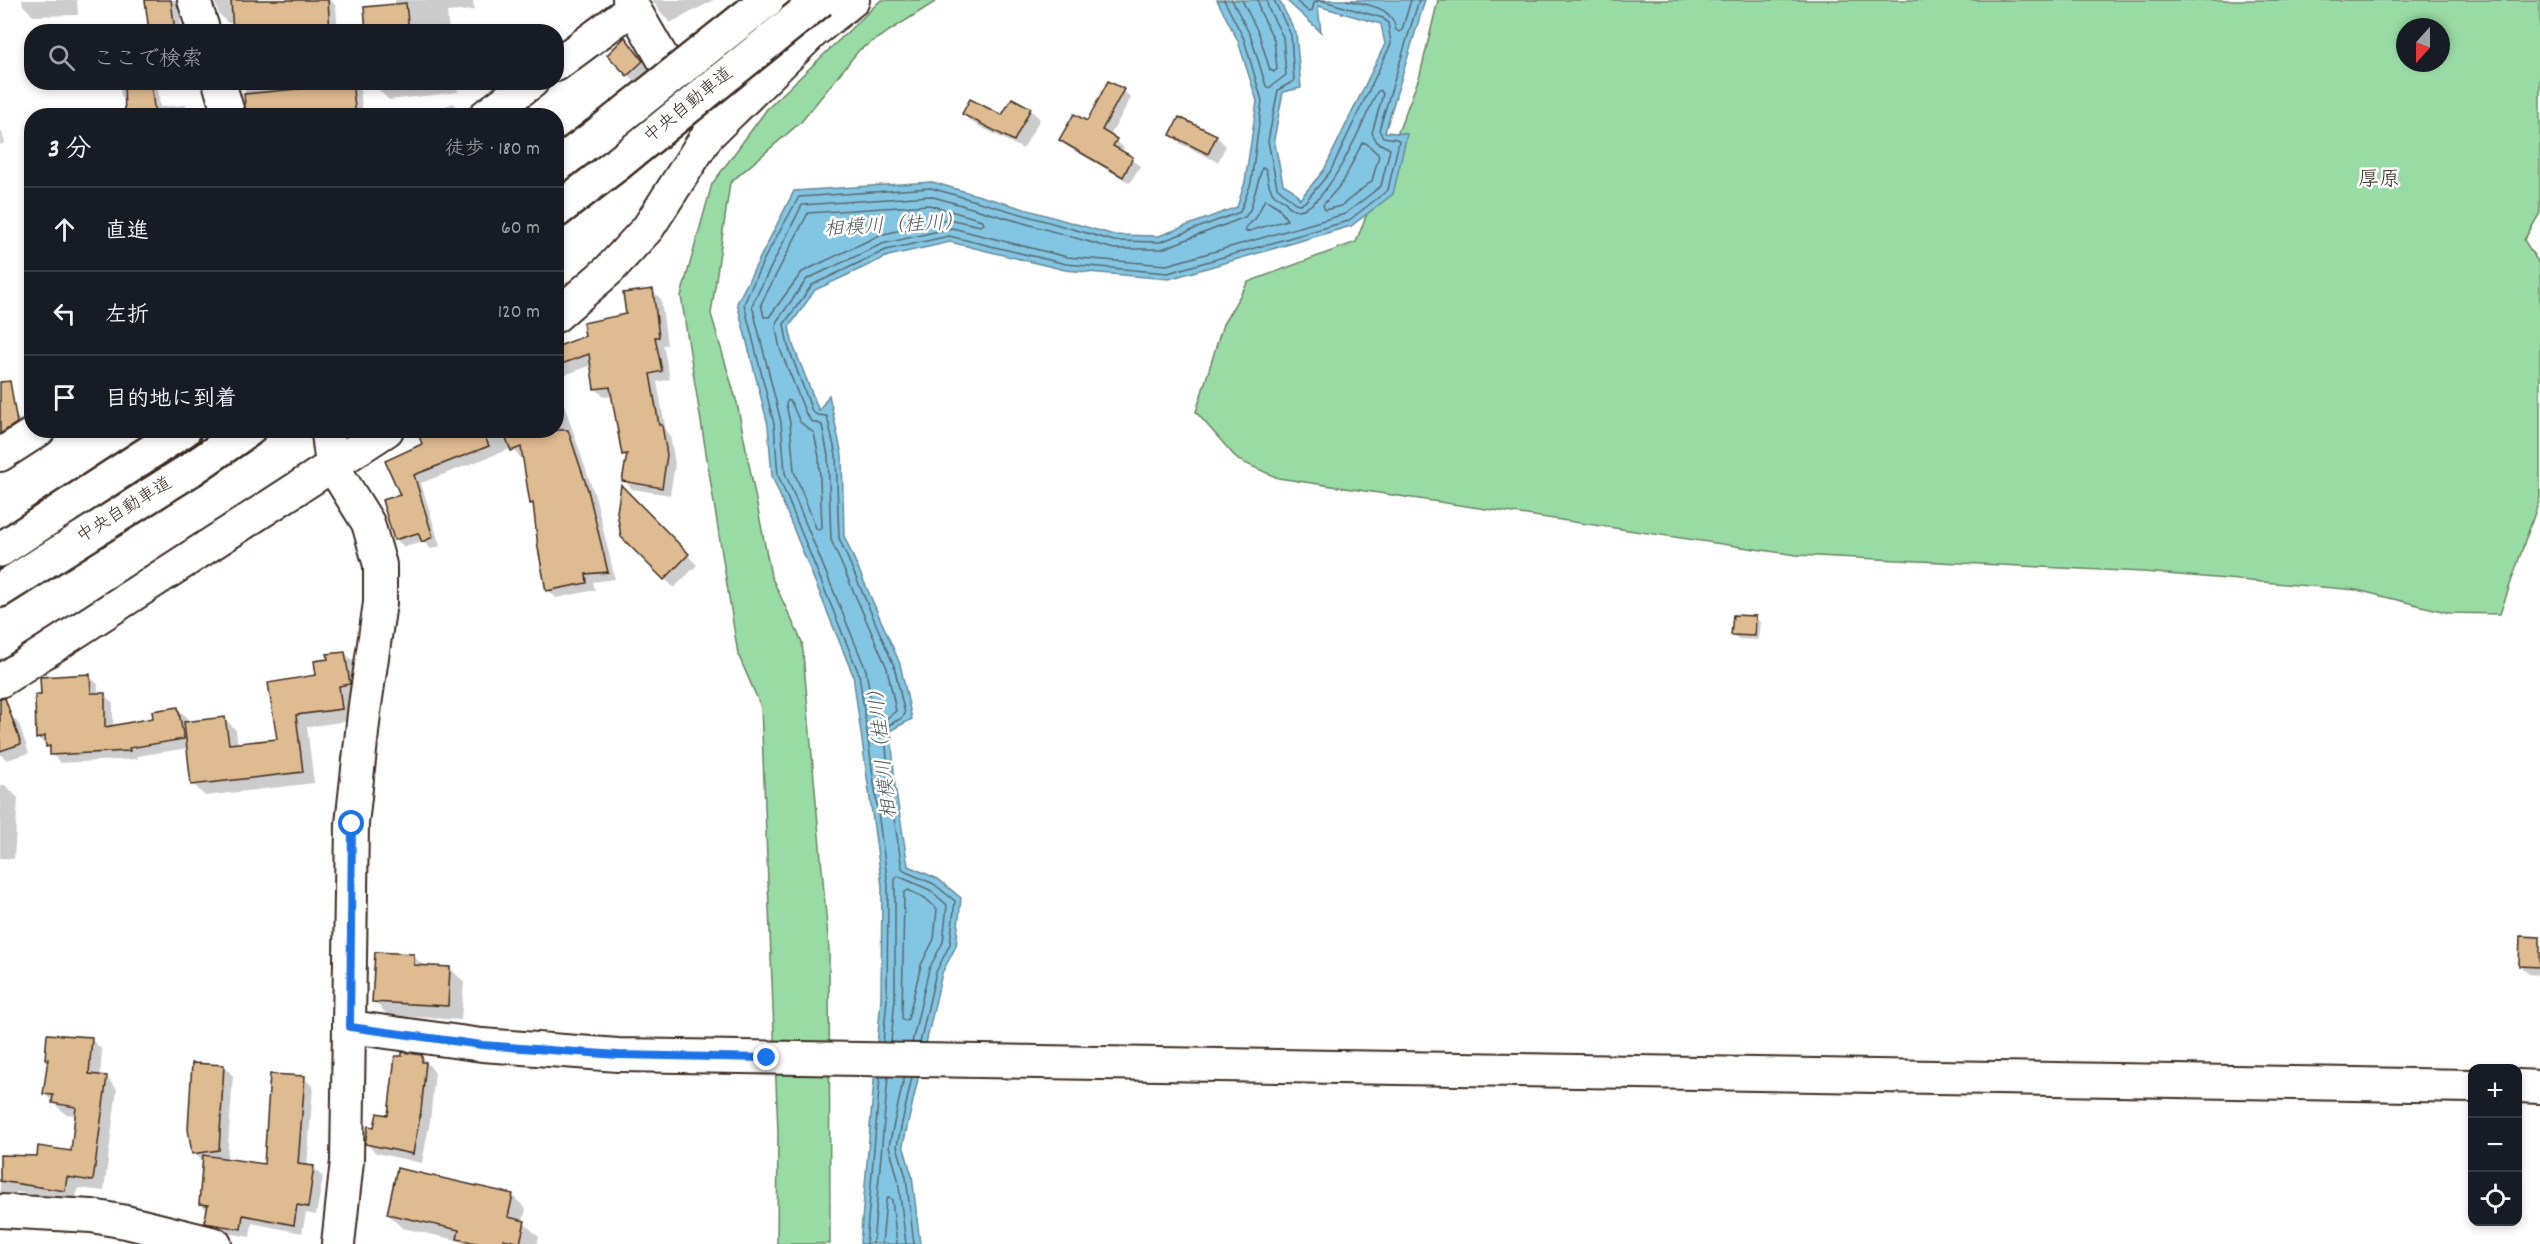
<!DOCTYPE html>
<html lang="ja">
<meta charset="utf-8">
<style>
body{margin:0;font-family:Dekko,"Klee One",sans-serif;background:#242831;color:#f1f3f6}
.controls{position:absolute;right:18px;bottom:18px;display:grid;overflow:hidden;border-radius:12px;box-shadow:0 3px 9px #0003}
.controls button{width:54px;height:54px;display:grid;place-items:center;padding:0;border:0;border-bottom:2px solid #363941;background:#171b24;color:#f1f3f6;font:30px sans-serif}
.compass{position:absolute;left:2396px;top:18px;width:54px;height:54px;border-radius:50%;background:#171b24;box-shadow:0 3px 9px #0003;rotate:201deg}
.stop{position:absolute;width:18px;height:18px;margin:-14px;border:4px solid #1a73e8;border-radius:50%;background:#fff}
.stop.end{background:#1a73e8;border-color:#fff;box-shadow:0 2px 6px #0008}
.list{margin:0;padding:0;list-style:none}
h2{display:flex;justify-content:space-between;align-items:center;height:78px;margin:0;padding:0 24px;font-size:26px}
h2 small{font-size:20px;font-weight:400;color:#9ea1a6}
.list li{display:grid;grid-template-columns:39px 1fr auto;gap:18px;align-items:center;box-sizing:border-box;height:84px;padding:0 24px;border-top:2px solid #363941}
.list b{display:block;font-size:22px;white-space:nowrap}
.list em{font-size:20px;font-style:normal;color:#9ea1a6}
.icon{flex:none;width:33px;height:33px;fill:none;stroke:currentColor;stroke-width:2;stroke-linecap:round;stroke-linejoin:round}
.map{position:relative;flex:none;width:2540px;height:1244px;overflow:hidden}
.search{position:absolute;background:#171b24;box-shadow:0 3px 9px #0003;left:24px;top:24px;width:540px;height:66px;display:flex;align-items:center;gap:15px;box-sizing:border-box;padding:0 21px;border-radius:24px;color:#9ea1a6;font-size:22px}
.panel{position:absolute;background:#171b24;box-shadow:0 3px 9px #0003;left:24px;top:108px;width:540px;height:330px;border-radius:24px}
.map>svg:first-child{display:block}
.green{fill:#99dba5;stroke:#6a8262;stroke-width:1.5;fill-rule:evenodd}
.water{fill:#83c6e4;stroke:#668895;stroke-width:1.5}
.shadow{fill:#0003}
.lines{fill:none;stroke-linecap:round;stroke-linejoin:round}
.shore{stroke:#58686d;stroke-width:1.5}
.building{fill:#dfbb91;stroke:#3b2a1e;stroke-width:1.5}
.minor-casing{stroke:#3b2a1e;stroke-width:36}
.highway-casing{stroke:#3b2a1e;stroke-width:38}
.minor{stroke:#fff;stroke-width:32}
.highway{stroke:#fff;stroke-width:33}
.highway-bridge-casing{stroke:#3b2a1e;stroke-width:38;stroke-linecap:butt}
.highway-bridge{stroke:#fff;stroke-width:33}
.route{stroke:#1a73e8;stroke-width:8}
.labels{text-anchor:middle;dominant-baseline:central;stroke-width:5;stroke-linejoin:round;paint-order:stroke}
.street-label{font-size:18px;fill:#3b2a1e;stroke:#fff}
.water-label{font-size:20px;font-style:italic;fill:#515959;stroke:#fff}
.quarter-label{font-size:21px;fill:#3b2a1e;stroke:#fff}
</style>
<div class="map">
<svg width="2540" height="1244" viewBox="0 0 2540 1244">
<rect width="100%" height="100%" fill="#fff"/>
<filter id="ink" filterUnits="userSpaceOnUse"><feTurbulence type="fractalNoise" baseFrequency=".0167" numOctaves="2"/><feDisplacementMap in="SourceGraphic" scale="12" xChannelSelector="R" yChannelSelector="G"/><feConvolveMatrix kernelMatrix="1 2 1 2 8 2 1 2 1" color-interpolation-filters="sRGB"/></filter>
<g filter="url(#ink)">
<g class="green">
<path d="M881 0H938L859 50 802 121 730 183 711 314 737 403 771 576 802 642 829 949 830 1244H777L778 1132 761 707 738 654 681 296 712 184 767 109Z"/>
<path d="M1438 0H2540V213L2524 240 2540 265V498L2500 614 2450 613 2357 590 2143 572 1796 555 1278 478 1238 460 1196 412 1223 324 1248 282 1356 242 1420 75ZM2405 27H2441V63H2405Z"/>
</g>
<path class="water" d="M1217 0H1279L1296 33 1301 88 1283 92 1274 139 1283 184 1293 190 1300 199 1324 170 1385 44 1381 24 1318 6 1321 32 1286 0H1425L1385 132 1407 134 1393 194 1351 226 1169 279 1065 270 950 242 888 256 815 290 789 327 793 345 819 411 829 395 842 455 844 536 900 664 912 719 891 730 895 786 908 866 938 879 961 898 956 946 942 973 903 1145 912 1176 920 1244H860L881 999 882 886 853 675 772 476 768 425 737 303 794 191 932 182 1114 235 1159 236 1237 207 1245 182 1257 101 1238 41Z"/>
<g class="shadow">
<path d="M22 0H77L78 15 33 16 23 5Z"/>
<path d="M147 0H189L185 9 179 10 182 32H134V29L150 27Z"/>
<path d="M214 0H330L336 6 338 32H235L234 23H228L219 14Z"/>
<path d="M395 0H473L474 10 447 12 449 32H368L395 6Z"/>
<path d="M651 0H714L670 23Z"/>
<path d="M625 39 651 71 637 84 609 55Z"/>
<path d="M119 82H157L160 107 185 105 194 116H126V101L121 96Z"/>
<path d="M244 82H354L360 89 363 116H247Z"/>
<path d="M377 82H477V87L457 88 458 92 389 100 380 91Z"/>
<path d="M1123 90 1131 98 1110 136 1124 148 1121 152 1140 166 1130 183 1068 147 1060 140 1087 123Z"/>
<path d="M1012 100 1030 109 1040 119 1023 149 973 123 964 114 1003 117Z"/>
<path d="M453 103 463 116H424Z"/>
<path d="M1180 119 1217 137 1226 146 1218 162 1181 144 1172 135Z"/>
<path d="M0 127 5 143 0 145Z"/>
<path d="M653 291 661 299 667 345H663L670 379 657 382 666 431 670 435 675 464 670 495 632 489 624 480 627 458 623 454 613 396 604 397 596 389 592 365 556 378V348L587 337 628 316Z"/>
<path d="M556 381 596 499 615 579 593 582 595 590 556 598 548 590 535 506 532 503 524 457 521 458 512 448 421 483 440 546 431 549 424 542 404 547 396 539 403 496 424 445 425 430H556Z"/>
<path d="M15 415 24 424 0 449V417Z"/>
<path d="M622 488 697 565 674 588 622 536Z"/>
<path d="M1755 618 1760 622 1758 640 1737 639 1733 634Z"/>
<path d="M345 653 356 665 361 696 350 697 353 720 307 727 314 783 205 796 193 784 189 748 137 756 138 759 61 763 52 755V750L38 738 43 696 89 676 98 684V695L104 694 113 703V727L155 720 178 709 187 717 188 723 224 718 236 730 238 745 279 740 329 660Z"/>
<path d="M10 715 19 724 29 753 7 760 0 754V718Z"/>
<path d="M0 785H5L18 798 14 859 0 858Z"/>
<path d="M2540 939V975L2529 974 2520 965Z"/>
<path d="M414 956 424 967 450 968 464 982 461 1020 388 1015 374 1001Z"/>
<path d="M91 1039 102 1050 100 1077H106L117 1089 104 1191 78 1188 76 1201 16 1192V1197L0 1196V1156L38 1158 72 1152 76 1115 65 1114 44 1093 49 1061 47 1058Z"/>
<path d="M422 1056 435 1073 430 1121 422 1163 376 1153 367 1144 375 1129 389 1117Z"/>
<path d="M224 1066 233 1076 227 1160 265 1166 304 1078 313 1087 307 1167 314 1168 323 1177 316 1215 306 1213 302 1233 252 1223 250 1237 216 1231 207 1223 208 1211 200 1203 204 1162 193 1153Z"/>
<path d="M512 1195 526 1209 523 1222 539 1237 537 1244H464L461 1241 402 1228 388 1214Z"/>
</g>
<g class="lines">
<g class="shore">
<path d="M1232 0 1251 37 1266 86 1269 88 1286 75 1283 37 1268 8 1267 0"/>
<path d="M1242 0 1259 34 1270 70 1274 72 1277 69 1274 40 1260 11 1258 0"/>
<path d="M1274 0 1291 35 1294 81 1278 90 1268 141 1277 187 1295 203 1300 204 1305 202 1330 172 1391 44 1388 23 1383 18 1320 0 1314 3 1312 11 1309 12 1295 0"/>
<path d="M1347 0C1368 6 1392 5 1396 30L1399 32 1402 30 1411 0"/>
<path d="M1380 90 1383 94 1372 133 1377 142 1390 149 1381 186 1345 214 1167 265 1067 257 952 228 882 244 807 279 777 321 776 328 780 349 806 414 811 421 822 425 828 456 831 540 887 668 896 711 878 725H875L866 670 785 473 781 422 752 305 802 205 930 196 1114 249H1162L1245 217 1250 210 1262 168 1266 169C1268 178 1268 189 1275 195 1279 198 1283 199 1286 203 1316 241 1367 112 1377 92Z"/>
<path d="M1362 143H1366L1379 155 1372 181 1341 206 1325 210 1323 205 1343 182Z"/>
<path d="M1265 199 1278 207 1287 220 1246 232 1245 228 1256 218Z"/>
<path d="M929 205 982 220 984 224 981 226 948 219 880 235 802 272 769 317H764L761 304 808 213Z"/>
<path d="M788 400 791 402 800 422 814 433 819 457 822 527 819 530 816 528 794 471 790 423 786 404Z"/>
<path d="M908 890 925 898 937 909 934 939 921 965 908 1019 905 1021 902 1018 904 893Z"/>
<path d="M883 1042 887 999 888 885 859 674 778 475 774 424 744 304 764 259 799 197 931 188 1114 241 1160 242 1240 212 1251 183 1262 101 1244 39 1224 0"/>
<path d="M891 1042 895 998V879L898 876 930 890 947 905 943 942 929 969 912 1043"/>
<path d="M920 1043 936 972 950 944 955 901 934 884 906 872 902 868 889 787 885 731C888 721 901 722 905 714L894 666 839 538 836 455 827 416 817 415 812 411 788 346 784 324 812 285 886 250 949 236 1066 264 1168 273 1348 221 1388 190 1399 141 1397 139 1383 137 1379 130 1419 0"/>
<path d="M904 1077 889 1146 898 1179 906 1244"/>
<path d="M912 1077 897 1146 906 1177 914 1244"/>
<path d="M866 1244 880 1077"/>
<path d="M873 1244 888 1077"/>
<path d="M882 1244 886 1200 889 1197 892 1200 897 1244"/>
</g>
</g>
<g class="building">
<path d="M145 0H171L175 32H149Z"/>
<path d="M231 0H328L330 32H233Z"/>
<path d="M406 3 409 32H366L364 7Z"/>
<path d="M625 37 643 61 627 76 607 55Z"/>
<path d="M1108 81 1124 89 1102 130 1117 139 1113 146 1133 157 1123 177 1059 140 1074 114 1087 121Z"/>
<path d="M124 82H151L155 116H125Z"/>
<path d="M306 82H352L356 116H246L244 94 307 88Z"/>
<path d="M1012 98 1031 108 1014 141 962 114 970 99 1002 115Z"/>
<path d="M1179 117 1217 135 1208 154 1170 135Z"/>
<path d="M653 289 659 337H655L662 371 650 374 659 425H662L667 455 662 488 622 481 627 454 622 455 610 387 594 389 589 354 556 366V347L585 336 583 323 626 314 623 293Z"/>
<path d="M10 381 17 423 0 434V382Z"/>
<path d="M417 430H482L489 446 414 475 433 537 422 542 418 533 394 540 382 500 400 495 385 461 422 444Z"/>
<path d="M503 430H568L588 490 608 572 586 574 587 583 546 591 538 548 533 503 530 504 521 447 511 451Z"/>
<path d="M621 485 689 554 664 580 621 537 617 512Z"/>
<path d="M1733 615 1756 616 1755 636 1731 635Z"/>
<path d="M345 652 350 684 339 686 342 709 296 715 303 772 191 785 184 722 225 717 229 744 277 739 268 683 316 675 314 661 328 659 327 654Z"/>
<path d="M90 674 91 693H105V727L153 718 152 711 178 707 184 739 129 748 130 751 50 755V746L46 747 45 736 36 739 35 695H41L40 677Z"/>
<path d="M5 698 21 744 0 751V699Z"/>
<path d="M2520 936 2540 937V967L2519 966Z"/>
<path d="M375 952 414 954V965L450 967 448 1006 372 1002Z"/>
<path d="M47 1034 92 1037 89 1074 107 1076 93 1181 67 1177 65 1191 0 1181V1155L37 1156 38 1146 71 1151 76 1107 52 1103 53 1095 43 1094 48 1059H45Z"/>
<path d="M402 1052 422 1055V1062H426L421 1111 413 1154 365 1144 368 1126 374 1127 377 1113 388 1115 395 1056H402Z"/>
<path d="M192 1063 224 1065 219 1150 192 1154 188 1129Z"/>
<path d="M270 1074 305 1076 298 1164 314 1166 308 1207 297 1205 294 1225 243 1215 241 1229 204 1223 208 1205 199 1204 203 1155 264 1164Z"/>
<path d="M397 1168 513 1194 508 1217 525 1221 520 1243 503 1239 502 1244H481L457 1239 459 1230 387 1214Z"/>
</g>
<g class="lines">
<g class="minor-casing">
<g id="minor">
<path d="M194 0 204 32"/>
<path d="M629 0 686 99"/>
<path d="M556 65 633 8"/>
<path d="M219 82 229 116"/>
<path d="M485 116 532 82"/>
<path d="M556 316 609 270 648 228 707 136 813 32 853 0"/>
<path d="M328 434 332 465 368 523 380 565V603L365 705 352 824 347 1161 338 1244"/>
<path d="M0 455 39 430"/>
<path d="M0 681 387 430"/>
<path d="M350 1027 482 1045 618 1055 2472 1086"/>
<path d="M2518 1086 2540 1087"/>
<path d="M0 1211 92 1216 126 1222 215 1244"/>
</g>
</g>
<g class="highway-casing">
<g id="highway">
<path d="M556 166 596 136"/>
<path d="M556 211 616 165"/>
<path d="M0 550 184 430"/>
<path d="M0 590 190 470 248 430"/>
</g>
</g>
<use href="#minor" class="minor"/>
<use href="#highway" class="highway"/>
<g class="highway-bridge-casing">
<g id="highway-bridge">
<path d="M596 136 767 0"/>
<path d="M616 165 820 0"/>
</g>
</g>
<use href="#highway-bridge" class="highway-bridge"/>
</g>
</g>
<g class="lines" filter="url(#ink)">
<path class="route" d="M352 824 350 1027 482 1045 618 1055 767 1058"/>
</g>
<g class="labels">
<g class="street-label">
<text transform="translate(689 106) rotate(-39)">中央自動車道</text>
<text transform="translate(125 511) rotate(-32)">中央自動車道</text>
</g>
<g class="water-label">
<text transform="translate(894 227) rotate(-3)">相模川（桂川）</text>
<text transform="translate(884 749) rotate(-96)">相模川（桂川）</text>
</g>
<g class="quarter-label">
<text x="2379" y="181">厚原</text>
</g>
</g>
</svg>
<div class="controls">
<button>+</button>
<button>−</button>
<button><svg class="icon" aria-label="locate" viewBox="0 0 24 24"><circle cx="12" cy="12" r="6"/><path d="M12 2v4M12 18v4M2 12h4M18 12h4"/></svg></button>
</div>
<svg class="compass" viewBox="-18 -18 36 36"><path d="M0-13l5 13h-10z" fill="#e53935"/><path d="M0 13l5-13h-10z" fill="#9ea1a6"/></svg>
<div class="stop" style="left:352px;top:824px"></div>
<div class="stop end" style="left:767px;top:1058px"></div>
<div class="search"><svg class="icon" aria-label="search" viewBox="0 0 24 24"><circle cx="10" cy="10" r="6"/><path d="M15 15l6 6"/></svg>ここで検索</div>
<section class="panel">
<h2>3 分<small>徒歩 · 180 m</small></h2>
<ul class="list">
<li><svg class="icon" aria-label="ahead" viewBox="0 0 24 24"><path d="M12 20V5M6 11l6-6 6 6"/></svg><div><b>直進</b></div><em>60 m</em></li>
<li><svg class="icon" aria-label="left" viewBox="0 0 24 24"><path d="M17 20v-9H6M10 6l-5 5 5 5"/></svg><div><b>左折</b></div><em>120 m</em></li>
<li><svg class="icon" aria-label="arrive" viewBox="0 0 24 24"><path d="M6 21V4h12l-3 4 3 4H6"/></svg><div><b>目的地に到着</b></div></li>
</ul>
</section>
</div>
